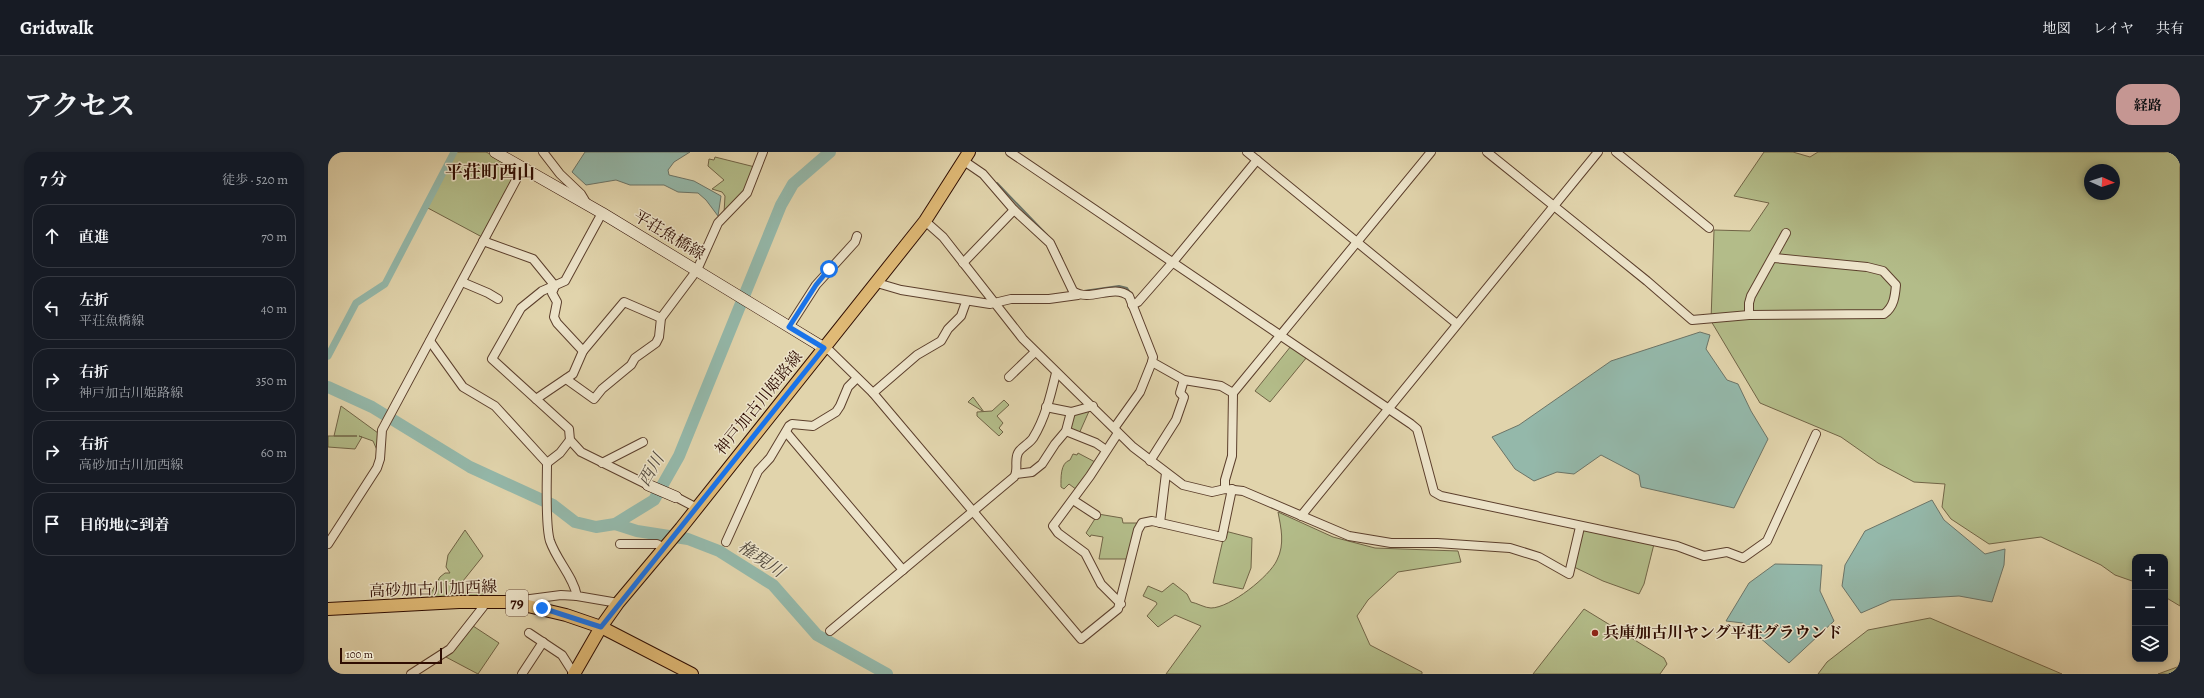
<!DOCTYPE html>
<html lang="ja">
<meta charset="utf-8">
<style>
body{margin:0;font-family:Alegreya,"Noto Serif JP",serif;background:#20242c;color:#f1f3f6}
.controls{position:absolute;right:12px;bottom:12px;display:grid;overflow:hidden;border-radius:8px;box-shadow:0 2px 6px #0003}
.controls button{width:36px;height:36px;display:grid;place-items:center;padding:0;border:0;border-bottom:1px solid #363941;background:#171b24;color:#f1f3f6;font:20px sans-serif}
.compass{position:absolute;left:1756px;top:12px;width:36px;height:36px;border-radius:50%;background:#171b24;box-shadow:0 2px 6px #0003;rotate:93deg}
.scale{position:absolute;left:12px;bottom:10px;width:102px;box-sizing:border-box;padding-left:4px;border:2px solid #2f0d02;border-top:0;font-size:11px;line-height:14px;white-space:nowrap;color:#2f0d02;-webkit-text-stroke:3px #ece3c9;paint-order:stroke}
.stop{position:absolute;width:12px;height:12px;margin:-9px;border:3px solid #1a73e8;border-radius:50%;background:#fff}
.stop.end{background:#1a73e8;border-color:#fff;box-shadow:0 1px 4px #0008}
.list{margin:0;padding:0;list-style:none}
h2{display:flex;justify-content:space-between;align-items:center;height:52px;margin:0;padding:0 16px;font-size:17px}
h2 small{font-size:13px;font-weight:400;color:#9ea1a6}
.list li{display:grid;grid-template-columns:26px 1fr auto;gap:12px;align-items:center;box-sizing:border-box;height:64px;margin:0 8px 8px;padding:0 8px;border:1px solid #363941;border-radius:16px}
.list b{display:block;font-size:15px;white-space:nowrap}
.list p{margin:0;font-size:13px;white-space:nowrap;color:#9ea1a6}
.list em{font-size:13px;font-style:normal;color:#9ea1a6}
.icon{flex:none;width:22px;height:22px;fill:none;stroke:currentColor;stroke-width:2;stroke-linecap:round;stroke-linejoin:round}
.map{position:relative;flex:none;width:1852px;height:522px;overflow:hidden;border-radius:16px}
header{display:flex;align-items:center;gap:24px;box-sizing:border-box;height:56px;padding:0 20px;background:#171b24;border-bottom:1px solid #363941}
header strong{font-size:19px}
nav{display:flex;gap:22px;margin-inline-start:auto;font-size:14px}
.intro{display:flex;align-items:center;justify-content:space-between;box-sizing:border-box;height:96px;padding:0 24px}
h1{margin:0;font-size:28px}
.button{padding:10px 18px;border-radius:16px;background:#c59692;color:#111;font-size:14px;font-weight:700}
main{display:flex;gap:24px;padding:0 24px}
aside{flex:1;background:#171b24;border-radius:16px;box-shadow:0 2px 6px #0003}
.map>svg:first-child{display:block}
.green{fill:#b3bc89;stroke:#716446;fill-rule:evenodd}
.water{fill:#94b8aa;stroke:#6c7467}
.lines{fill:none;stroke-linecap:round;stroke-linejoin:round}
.stream{stroke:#6c7467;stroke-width:2}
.canal{stroke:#94b8aa;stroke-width:7}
.river{stroke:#94b8aa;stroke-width:12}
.street-casing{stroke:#5c3f2c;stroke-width:10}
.secondary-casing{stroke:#2f0d02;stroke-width:12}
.primary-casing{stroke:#2f0d02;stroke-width:14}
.street{stroke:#ece3c9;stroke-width:8}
.secondary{stroke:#ece3c9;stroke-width:11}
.primary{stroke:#e0ba76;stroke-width:12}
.route{stroke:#1a73e8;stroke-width:5}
.poi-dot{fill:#8f2418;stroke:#ece3c9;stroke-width:1.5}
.labels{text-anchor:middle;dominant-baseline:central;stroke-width:3;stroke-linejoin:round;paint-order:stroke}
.shield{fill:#ece3c9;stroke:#684d3e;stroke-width:1}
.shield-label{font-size:15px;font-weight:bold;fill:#2f0d02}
.street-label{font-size:16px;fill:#2f0d02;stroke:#ece3c9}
.poi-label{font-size:16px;font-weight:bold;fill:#2f0d02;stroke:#ece3c9;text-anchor:start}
.water-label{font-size:17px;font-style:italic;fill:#52493d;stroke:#ece3c9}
.quarter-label{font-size:18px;font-weight:bold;fill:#2f0d02;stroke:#ece3c9}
</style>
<header>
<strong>Gridwalk</strong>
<nav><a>地図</a><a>レイヤ</a><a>共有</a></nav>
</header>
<div class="intro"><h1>アクセス</h1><a class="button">経路</a></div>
<main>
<aside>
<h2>7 分<small>徒歩 · 520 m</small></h2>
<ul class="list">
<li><svg class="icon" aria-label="ahead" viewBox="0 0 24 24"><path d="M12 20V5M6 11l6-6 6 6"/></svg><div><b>直進</b></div><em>70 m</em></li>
<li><svg class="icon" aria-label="left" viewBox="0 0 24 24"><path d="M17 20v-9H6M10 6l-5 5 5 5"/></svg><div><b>左折</b><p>平荘魚橋線</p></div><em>40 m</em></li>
<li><svg class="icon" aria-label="right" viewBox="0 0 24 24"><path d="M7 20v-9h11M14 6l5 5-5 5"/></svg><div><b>右折</b><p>神戸加古川姫路線</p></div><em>350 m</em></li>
<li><svg class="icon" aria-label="right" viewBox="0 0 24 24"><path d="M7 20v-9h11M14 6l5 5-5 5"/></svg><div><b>右折</b><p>高砂加古川加西線</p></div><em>60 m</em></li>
<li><svg class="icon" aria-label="arrive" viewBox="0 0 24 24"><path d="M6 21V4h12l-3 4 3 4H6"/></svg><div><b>目的地に到着</b></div></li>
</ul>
</aside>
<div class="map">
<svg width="1852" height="522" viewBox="0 0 1852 522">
<rect width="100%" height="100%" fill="#e1d4ac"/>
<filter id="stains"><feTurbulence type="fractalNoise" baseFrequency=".005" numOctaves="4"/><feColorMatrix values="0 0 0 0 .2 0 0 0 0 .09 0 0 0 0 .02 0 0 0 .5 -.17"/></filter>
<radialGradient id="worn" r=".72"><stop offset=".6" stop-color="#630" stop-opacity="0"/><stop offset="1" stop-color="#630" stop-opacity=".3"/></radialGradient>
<g class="green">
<path d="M128 0H158L191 16 154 85 98 55Z"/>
<path d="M1436 0H1465L1482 5 1490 0H1852V454L1837 445V405H1807V430L1787 423 1773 413 1713 385 1661 392 1623 367 1614 355 1617 332 1586 330 1550 311 1513 285 1432 251 1383 169 1386 78 1422 79 1441 51 1406 44ZM1762 18H1786V42H1762Z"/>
<path d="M387 5 427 15 418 36 396 61 397 44 394 40 384 37 396 28 380 14 381 7 386 8Z"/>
<path d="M963 194 979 205 942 250 927 239Z"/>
<path d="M645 245 656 260 640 250Z"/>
<path d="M676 248 681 253 669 264 675 271 671 276 675 280 671 284 649 264V260L664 259Z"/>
<path d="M13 254 50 281 49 298 45 289 31 284 34 285 27 297 0 295V284H29H6Z"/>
<path d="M762 257 750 284 740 280 745 262Z"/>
<path d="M750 301 769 311 749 338 741 332 736 337 733 335C733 326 732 311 742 308L745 302 749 303Z"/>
<path d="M950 360 1005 385 1047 396 1130 399 1133 410 1070 420 1040 448 1029 464 1042 493 1094 520V522H838L873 474 847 463 830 475 819 464 829 452 828 450 815 444 820 434 834 440 845 431 859 442 863 450C869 451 877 456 883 456 902 456 942 424 949 408 957 392 953 376 950 360Z"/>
<path d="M770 362 794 366 795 371H811L802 407H771L775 385 763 383 762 385 758 381Z"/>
<path d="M1254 377 1326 392 1316 432 1311 442 1275 429 1246 415Z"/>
<path d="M137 378 155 404 135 429 159 444 99 448 112 425 117 421H122L118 415 120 403Z"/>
<path d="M897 379 924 386 923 416 915 437 885 431Z"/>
<path d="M1256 457 1336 506 1339 512 1332 522H1205Z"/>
<path d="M1602 466 1720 516 1734 522H1490L1499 510 1540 478Z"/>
<path d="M142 472 171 491 150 522 116 504Z"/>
<path d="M1852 514V522H1830Z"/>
</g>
<g class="water">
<path d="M257 0H362L346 10 340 18 341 23 366 29 393 44 390 64 378 48 370 41 350 40 336 33H302L288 28 258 33 244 20Z"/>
<path d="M1372 180 1382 183 1378 197 1399 228 1410 232 1423 259 1440 287 1406 356 1313 335 1311 323 1273 303 1246 322 1229 320 1206 329 1187 317 1164 285 1191 273 1283 209Z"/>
<path d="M1604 348 1616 368 1657 402 1677 397 1676 413 1664 450 1631 444 1563 448 1533 461 1514 434 1517 413 1537 379Z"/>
<path d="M1447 412 1494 413 1492 439 1506 469 1461 511 1415 471 1398 469 1421 431Z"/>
</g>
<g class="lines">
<g class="stream">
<path d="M669 31 719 83"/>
<path d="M725 89 734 107"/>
<path d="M756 139 791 134 799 136 803 142"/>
</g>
<path class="canal" d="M0 204 28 151 57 132 126 0"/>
<g class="river">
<path d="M0 235 44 255 142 315 225 353 247 370 268 375 287 372 326 348 351 304 453 53 465 32 502 0"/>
<path d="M287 372 309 379 360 387 391 399 445 433 489 483 559 522"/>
</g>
<g class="street-casing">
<g id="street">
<path d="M215 0 232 22 253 42 259 52"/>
<path d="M682 0 1083 272 1089 277 1091 284 1106 340 1113 344 1349 394 1376 404 1399 400 1415 406 1439 389 1488 282"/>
<path d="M919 0 1129 172"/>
<path d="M1159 0 1319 129 1364 168 1421 163 1556 162C1566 155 1567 144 1568 133L1555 119 1539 115 1446 106"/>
<path d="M1288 0 1381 76"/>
<path d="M636 9 655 22 686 58 722 91 745 139C762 151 785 131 801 144L825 205 824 210 856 228 893 234 905 241 904 304 897 328V337"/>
<path d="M274 61 237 129 214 139 193 156 164 207 241 277 242 288 253 300 320 333"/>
<path d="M597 69 615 85 695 187 805 295 855 333 884 340 897 337 915 339 1021 384 1063 391H1109L1182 396 1211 405 1241 422 1252 375"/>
<path d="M155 89 205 107 227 134 224 141 229 150 226 165 229 171 255 199"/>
<path d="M635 111 686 58"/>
<path d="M134 130 160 141 170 147"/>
<path d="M549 131 573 138 662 152 683 147H721L750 143"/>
<path d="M804 153 810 150 845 110 929 8"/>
<path d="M1421 163V151L1423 144 1458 81"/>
<path d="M461 175 488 133 527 90 529 84"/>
<path d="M102 189 135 235 167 254 219 311C219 330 217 373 222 389 229 409 245 424 249 444L290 451"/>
<path d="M496 196 502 199 545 241 753 487 790 457 810 378 814 371 824 369 894 385 904 337"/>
<path d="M681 225 707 200"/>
<path d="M238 227 266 247 274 237 303 213 307 206 328 191 331 185 333 166 369 118 390 71 419 41 435 0"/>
<path d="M545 241 589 203 613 189 620 177 633 164 638 150"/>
<path d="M905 241 1103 0"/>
<path d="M208 247 245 222 255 199 296 150 333 166"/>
<path d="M718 255 743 260 765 254"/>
<path d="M787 275 812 240 824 210"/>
<path d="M738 279 768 291 778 298"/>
<path d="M458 280 575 418"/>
<path d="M790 281 762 324 725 374 730 381 757 401 773 432 793 452"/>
<path d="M822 309 848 268 856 245 852 241 856 228"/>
<path d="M219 311 232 301 242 288"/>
<path d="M274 311 315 290"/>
<path d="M688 322 704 320 714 312 727 292 738 279 743 260"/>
<path d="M348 345 369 356"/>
<path d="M745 348 768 363"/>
<path d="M973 364 1270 0"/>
<path d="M832 371 838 321"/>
<path d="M398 390 430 319 442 306 461 274 464 272 485 274 508 260 512 254 520 235 529 226"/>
<path d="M0 392 49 316 52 307 54 278 195 15"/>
<path d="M292 392H329L336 396"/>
<path d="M187 449 233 443 249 444"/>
<path d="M502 479 686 325C691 318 686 309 690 301 693 295 701 292 705 286 717 267 723 242 728 221"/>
<path d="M201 481 234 503 246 522"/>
<path d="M83 522 122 497 155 455 157 450"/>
<path d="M194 522 215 490"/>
</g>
</g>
<g class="secondary-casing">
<g id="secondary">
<path d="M167 0 274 61 496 196"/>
<path d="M320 333 348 345"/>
</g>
</g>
<g class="primary-casing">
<g id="primary">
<path d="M0 457 131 450H183L238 463 273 475 364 522"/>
<path d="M246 522 273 475 290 451 353 376 597 69 641 0"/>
</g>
</g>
<use href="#street" class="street"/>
<use href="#secondary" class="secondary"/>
<use href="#primary" class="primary"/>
</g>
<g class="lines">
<path class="route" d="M214 456 273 475 496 196 461 175 488 133 501 117"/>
</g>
<circle class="poi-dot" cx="1267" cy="481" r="4"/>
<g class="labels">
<rect class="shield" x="178" y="438" width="22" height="26" rx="3"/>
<g class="shield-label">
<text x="189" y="451">79</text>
</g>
<g class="street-label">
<text transform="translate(341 83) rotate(31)">平荘魚橋線</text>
<text transform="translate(431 251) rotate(-51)">神戸加古川姫路線</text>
<text transform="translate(105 437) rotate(-2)">高砂加古川加西線</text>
</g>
<g class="poi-label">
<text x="1275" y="481">兵庫加古川ヤング平荘グラウンド</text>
</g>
<g class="water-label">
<text transform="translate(323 318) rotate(-60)">西川</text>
<text transform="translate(433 407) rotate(34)">権現川</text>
</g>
<g class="quarter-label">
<text x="162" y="20">平荘町西山</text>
</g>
</g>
<rect width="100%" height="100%" filter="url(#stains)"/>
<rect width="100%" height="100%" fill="url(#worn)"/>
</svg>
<div class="controls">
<button>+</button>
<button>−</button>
<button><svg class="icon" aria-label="layers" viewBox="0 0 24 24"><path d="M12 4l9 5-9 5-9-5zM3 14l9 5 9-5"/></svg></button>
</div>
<svg class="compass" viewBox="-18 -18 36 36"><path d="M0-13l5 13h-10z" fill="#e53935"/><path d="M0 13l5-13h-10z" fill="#9ea1a6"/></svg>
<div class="scale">100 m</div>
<div class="stop" style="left:501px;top:117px"></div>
<div class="stop end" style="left:214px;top:456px"></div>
</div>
</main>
